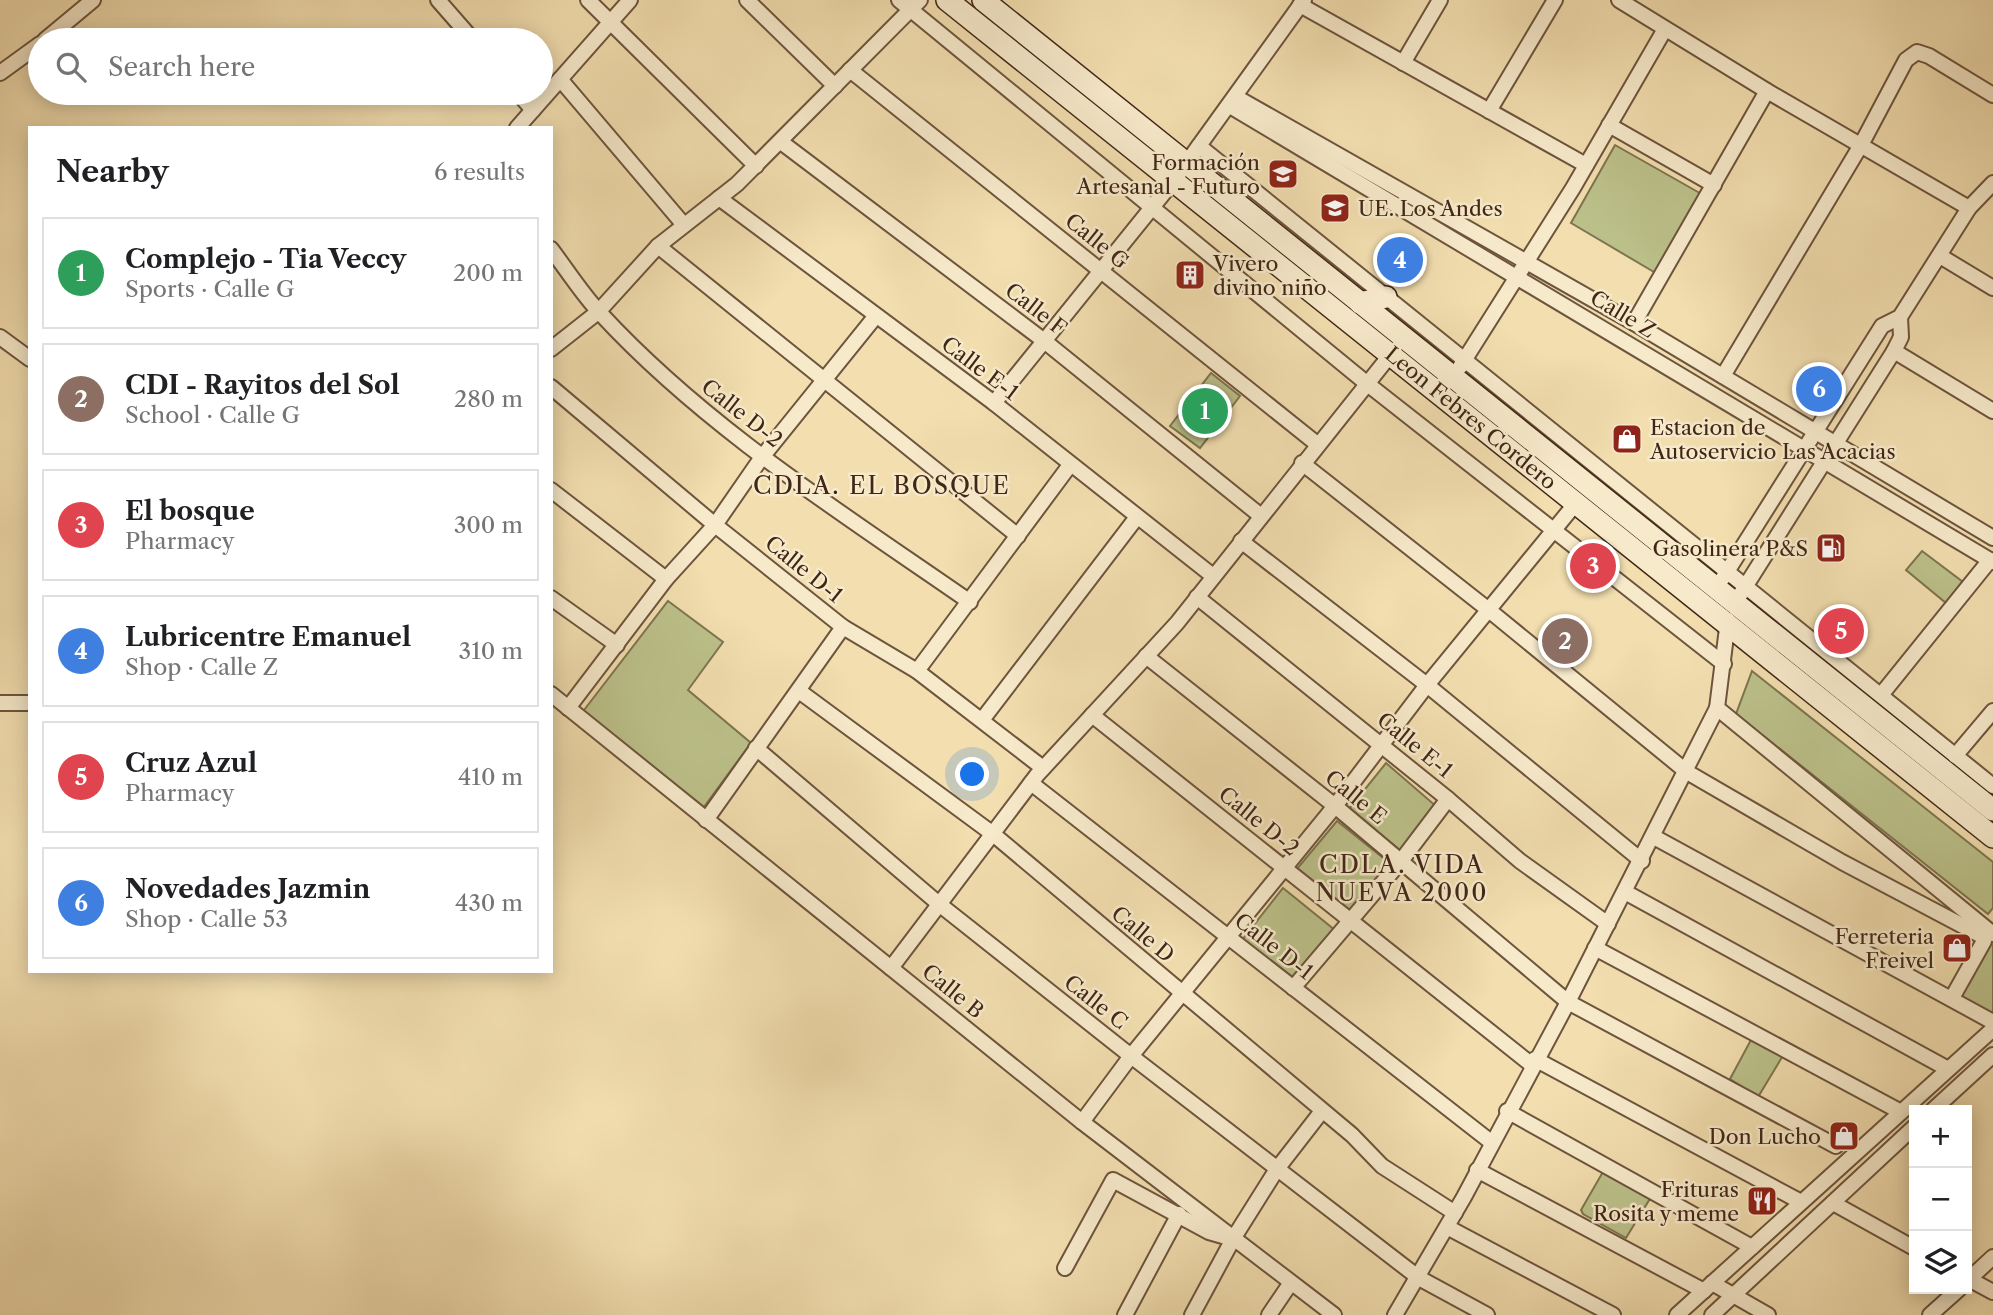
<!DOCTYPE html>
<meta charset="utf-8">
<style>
body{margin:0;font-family:"Libre Caslon Text",serif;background:#f6f6f6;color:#202124}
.controls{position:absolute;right:21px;bottom:21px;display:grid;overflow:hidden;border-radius:0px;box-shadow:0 4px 18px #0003}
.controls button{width:63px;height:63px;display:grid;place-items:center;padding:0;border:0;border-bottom:2px solid #e0e0e0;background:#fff;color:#202124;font:35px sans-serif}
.you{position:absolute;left:973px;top:775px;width:24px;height:24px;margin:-18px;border:5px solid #fff;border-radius:50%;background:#1a73e8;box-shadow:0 0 0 10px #1a73e833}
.badge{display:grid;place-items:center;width:46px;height:46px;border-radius:50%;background:#8f2418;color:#fff;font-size:23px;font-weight:700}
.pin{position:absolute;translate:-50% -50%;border:4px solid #fff;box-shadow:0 2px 7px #0006}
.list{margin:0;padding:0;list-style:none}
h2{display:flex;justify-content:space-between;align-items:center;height:91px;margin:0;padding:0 28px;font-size:30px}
h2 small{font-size:23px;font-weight:400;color:#757577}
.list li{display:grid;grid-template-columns:46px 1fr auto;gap:21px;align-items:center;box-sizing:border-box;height:112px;margin:0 14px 14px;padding:0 14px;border:2px solid #e0e0e0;border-radius:0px}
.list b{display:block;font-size:26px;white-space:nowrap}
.list p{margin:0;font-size:23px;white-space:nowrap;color:#757577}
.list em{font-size:23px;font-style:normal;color:#757577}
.icon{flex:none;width:38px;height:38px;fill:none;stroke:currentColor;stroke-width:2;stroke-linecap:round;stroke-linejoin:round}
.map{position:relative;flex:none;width:1993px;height:1315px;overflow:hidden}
.search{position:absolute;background:#fff;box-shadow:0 4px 18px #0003;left:28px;top:28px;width:525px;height:77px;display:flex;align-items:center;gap:18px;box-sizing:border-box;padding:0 24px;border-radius:38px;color:#757577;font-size:26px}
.panel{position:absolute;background:#fff;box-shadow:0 4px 18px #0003;left:28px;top:126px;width:525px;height:847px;border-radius:0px}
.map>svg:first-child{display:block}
.green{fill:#bcc18a;stroke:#7e7450;stroke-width:2}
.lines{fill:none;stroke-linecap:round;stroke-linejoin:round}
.street-casing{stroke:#6d543d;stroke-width:18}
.secondary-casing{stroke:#412617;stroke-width:24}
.street{stroke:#f7eacb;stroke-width:14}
.secondary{stroke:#f7eacb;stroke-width:21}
.labels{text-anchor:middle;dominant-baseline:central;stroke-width:5;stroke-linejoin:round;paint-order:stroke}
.poi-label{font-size:21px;fill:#412617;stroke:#f7eacb;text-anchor:end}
.street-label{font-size:21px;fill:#412617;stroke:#f7eacb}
.quarter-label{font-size:24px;letter-spacing:2px;fill:#412617;stroke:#f7eacb}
</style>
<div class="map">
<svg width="1993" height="1315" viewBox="0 0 1993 1315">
<rect width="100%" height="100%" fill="#f2deaf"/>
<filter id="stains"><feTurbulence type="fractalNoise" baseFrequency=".00286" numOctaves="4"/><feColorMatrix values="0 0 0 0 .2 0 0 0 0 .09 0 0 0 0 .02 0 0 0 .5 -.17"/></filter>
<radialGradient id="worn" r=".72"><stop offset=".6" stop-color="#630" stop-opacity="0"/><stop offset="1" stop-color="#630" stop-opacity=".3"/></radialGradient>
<g class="green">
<path d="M1615 145 1705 196 1659 275 1571 223Z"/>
<path d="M1211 373 1240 396 1200 448 1170 426Z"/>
<path d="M1922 551 1963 582 1946 603 1906 570Z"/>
<path d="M668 601 723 642 688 690 751 743 701 811 581 714Z"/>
<path d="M1752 671 1993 862V908L1988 914 1736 714Z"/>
<path d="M1386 763 1437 807 1401 851 1349 809Z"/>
<path d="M1337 821 1392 865 1350 912 1296 870Z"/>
<path d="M1283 888 1336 931 1293 982 1242 940Z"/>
<path d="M1988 941 1993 945V1018L1957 996Z"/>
<path d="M1752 1038 1784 1054 1758 1097 1730 1079Z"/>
<path d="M1604 1170 1651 1197 1626 1238 1583 1214 1581 1210Z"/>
</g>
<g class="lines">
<g class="street-casing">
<g id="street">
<path d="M438 0 473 40"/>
<path d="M588 0 756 166"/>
<path d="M747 0 835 86"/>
<path d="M899 0 1365 382 1724 664"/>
<path d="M1619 0 1767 91 1969 208"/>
<path d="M1300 5 1586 165"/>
<path d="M45 40 93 0"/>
<path d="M1403 63 1440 0"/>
<path d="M850 70 1317 444"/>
<path d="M0 73 40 44"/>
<path d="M560 79 684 225"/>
<path d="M518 93 533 110"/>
<path d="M1236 97 1634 323 1993 538"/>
<path d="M1230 106 1993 562"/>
<path d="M1489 111 1555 0"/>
<path d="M1609 125 1714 185"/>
<path d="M517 128 630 0"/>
<path d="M781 142 1043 340 1261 516"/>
<path d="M1199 146 1993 786"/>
<path d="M719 198 994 403 1213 576"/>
<path d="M658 246 1018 536"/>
<path d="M551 249C567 270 582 294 600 313 706 428 842 513 970 602"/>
<path d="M1940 256 1993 288"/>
<path d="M1634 323 1767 91"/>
<path d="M0 337 30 359"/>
<path d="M551 349 598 312 658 246 737 184 920 0"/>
<path d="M1894 351 1993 411"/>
<path d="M1460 367 1573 188 1665 29"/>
<path d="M1723 376 1861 145 1906 60 1917 52 1929 56 1993 95"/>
<path d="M551 387 715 525 843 627 917 671 1043 768"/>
<path d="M994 403 1175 179 1304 0"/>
<path d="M1302 463 1490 611 1687 772 1842 862 1982 936 1984 941 1952 998"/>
<path d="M551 490 666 579"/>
<path d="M1241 541 1427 685 1642 861"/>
<path d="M1723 578 1882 326 1900 317 1969 208 1993 183"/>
<path d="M1740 595 1894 351 1901 337 1900 317"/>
<path d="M1197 597 1448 799 1520 861 1608 924"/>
<path d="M551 598 617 645"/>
<path d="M1728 620 1717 708 1993 934"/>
<path d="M1146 656 1335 806 1568 1002 1836 1146"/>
<path d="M917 671 1070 465"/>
<path d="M799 691 993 834 1352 1135 1382 1166 1455 1213"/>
<path d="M551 694 1082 1122 1334 1315"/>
<path d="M1881 695 1990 560"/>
<path d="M0 703H30"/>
<path d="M568 708 666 579 715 525 762 457 875 317"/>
<path d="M1092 715 1532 1065"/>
<path d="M982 720 1137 517"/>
<path d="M756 748 939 904 1131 1056 1419 1278 1487 1315"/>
<path d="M1955 756 1993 711"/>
<path d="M1031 783 1491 1142"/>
<path d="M706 820 843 627"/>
<path d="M1654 837 1993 1022"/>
<path d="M1625 892 1948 1069"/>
<path d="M1595 948 1901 1112"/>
<path d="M891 968 1037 775 1177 623 1391 354"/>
<path d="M1293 988 1401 861 1448 799"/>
<path d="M1535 1059 1801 1202"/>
<path d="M1933 1110 1993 1055"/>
<path d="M1507 1111 1752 1247"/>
<path d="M1082 1122 1131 1056 1335 806 1427 685 1576 503"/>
<path d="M1477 1170 1704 1291"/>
<path d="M1833 1203 1914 1248"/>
<path d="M1447 1227 1613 1315"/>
<path d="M1065 1268 1113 1180 1209 1232 1233 1239 1277 1169 1322 1111"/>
<path d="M1967 1278 1993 1292"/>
<path d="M1967 1281 1993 1257"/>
<path d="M1712 1283 1768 1315"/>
<path d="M1125 1315 1179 1214"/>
<path d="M1192 1315 1233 1239"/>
<path d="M1269 1315 1290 1284"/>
<path d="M1395 1315 1464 1197 1568 1002 1717 708"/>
<path d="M1677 1315 1993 1029"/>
<path d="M1712 1315 1914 1127"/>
<path d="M1930 1315 1959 1289"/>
</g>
</g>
<g class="secondary-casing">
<g id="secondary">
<path d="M947 0 1993 837"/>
<path d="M983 0 1993 810"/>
<path d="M1360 303 1386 297"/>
</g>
</g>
<use href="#street" class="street"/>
<use href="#secondary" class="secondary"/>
</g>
<defs>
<g id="school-square" transform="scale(1.575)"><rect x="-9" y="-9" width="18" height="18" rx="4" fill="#8f2418" stroke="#f7eacb"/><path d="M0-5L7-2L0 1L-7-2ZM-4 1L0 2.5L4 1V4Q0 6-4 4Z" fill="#fff"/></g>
<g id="building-square" transform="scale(1.575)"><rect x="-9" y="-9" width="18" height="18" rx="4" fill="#8f2418" stroke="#f7eacb"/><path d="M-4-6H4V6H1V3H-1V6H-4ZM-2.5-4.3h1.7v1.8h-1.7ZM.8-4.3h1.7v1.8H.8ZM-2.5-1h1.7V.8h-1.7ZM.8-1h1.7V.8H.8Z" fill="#fff"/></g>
<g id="shop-square" transform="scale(1.575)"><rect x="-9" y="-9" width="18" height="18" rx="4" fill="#8f2418" stroke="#f7eacb"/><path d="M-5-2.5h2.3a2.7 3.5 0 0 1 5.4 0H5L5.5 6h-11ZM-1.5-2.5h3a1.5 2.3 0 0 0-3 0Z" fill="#fff"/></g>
<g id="fuel-square" transform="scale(1.575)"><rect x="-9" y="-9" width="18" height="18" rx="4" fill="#8f2418" stroke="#f7eacb"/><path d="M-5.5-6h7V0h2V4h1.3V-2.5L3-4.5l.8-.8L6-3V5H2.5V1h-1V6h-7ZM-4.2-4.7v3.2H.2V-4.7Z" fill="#fff"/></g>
<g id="restaurant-square" transform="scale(1.575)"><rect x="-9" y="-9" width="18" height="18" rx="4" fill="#8f2418" stroke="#f7eacb"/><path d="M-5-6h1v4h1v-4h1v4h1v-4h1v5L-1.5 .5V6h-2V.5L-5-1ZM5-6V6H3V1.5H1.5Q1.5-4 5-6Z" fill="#fff"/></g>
</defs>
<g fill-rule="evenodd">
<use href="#school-square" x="1283" y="174"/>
<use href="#school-square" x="1335" y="208"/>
<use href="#building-square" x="1190" y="275"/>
<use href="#shop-square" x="1627" y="439"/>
<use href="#fuel-square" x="1831" y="548"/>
<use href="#shop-square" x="1957" y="948"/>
<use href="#shop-square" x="1844" y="1136"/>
<use href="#restaurant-square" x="1762" y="1201"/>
</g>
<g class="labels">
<g class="poi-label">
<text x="1260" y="162">Formación<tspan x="1260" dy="24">Artesanal - Futuro</tspan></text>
<text x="1358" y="208" text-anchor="start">UE. Los Andes</text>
<text x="1213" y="263" text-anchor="start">Vivero<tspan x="1213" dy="24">divino niño</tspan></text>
<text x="1650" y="427" text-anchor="start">Estacion de<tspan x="1650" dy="24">Autoservicio Las Acacias</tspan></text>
<text x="1808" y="548">Gasolinera P&amp;S</text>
<text x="1934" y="936">Ferreteria<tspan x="1934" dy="24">Freivel</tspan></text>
<text x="1821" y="1136">Don Lucho</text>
<text x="1739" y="1189">Frituras<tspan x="1739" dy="24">Rosita y meme</tspan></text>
</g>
<g class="street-label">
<text transform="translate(1097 241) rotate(39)">Calle G</text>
<text transform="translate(1036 309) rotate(38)">Calle F</text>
<text transform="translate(1623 314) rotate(31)">Calle Z</text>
<text transform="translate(980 368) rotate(37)">Calle E-1</text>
<text transform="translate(742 413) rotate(38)">Calle D-2</text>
<text transform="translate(1471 418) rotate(39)">Leon Febres Cordero</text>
<text transform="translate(804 569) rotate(39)">Calle D-1</text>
<text transform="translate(1415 745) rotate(39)">Calle E-1</text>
<text transform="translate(1356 797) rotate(39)">Calle E</text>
<text transform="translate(1259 821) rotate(39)">Calle D-2</text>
<text transform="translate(1143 934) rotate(40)">Calle D</text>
<text transform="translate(1274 946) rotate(38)">Calle D-1</text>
<text transform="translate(953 991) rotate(39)">Calle B</text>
<text transform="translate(1096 1002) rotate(38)">Calle C</text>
</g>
<g class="quarter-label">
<text x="882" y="485">CDLA. EL BOSQUE</text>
<text x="1402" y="864">CDLA. VIDA<tspan x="1402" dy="28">NUEVA 2000</tspan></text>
</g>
</g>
<rect width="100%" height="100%" filter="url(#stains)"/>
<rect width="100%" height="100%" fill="url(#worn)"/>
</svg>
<div class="controls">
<button>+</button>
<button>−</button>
<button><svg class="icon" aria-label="layers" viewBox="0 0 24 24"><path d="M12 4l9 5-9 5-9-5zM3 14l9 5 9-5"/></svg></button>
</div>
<div class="you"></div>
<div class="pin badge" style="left:1205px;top:411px;background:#2e9e5b">1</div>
<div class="pin badge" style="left:1565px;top:641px;background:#8d6e63">2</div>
<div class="pin badge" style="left:1593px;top:566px;background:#e0444e">3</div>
<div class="pin badge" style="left:1400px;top:260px;background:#3f7fe0">4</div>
<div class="pin badge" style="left:1841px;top:631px;background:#e0444e">5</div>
<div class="pin badge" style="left:1819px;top:389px;background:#3f7fe0">6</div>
<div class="search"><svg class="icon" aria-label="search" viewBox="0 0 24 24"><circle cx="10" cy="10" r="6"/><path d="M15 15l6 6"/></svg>Search here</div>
<section class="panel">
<h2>Nearby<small>6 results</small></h2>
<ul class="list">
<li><span class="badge" style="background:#2e9e5b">1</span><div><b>Complejo - Tia Veccy</b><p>Sports · Calle G</p></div><em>200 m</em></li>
<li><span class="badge" style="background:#8d6e63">2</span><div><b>CDI - Rayitos del Sol</b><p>School · Calle G</p></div><em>280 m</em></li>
<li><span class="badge" style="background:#e0444e">3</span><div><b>El bosque</b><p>Pharmacy</p></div><em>300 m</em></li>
<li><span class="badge" style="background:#3f7fe0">4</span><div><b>Lubricentre Emanuel</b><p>Shop · Calle Z</p></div><em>310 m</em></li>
<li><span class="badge" style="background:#e0444e">5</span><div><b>Cruz Azul</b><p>Pharmacy</p></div><em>410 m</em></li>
<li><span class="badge" style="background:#3f7fe0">6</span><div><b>Novedades Jazmin</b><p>Shop · Calle 53</p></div><em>430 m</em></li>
</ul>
</section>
</div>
